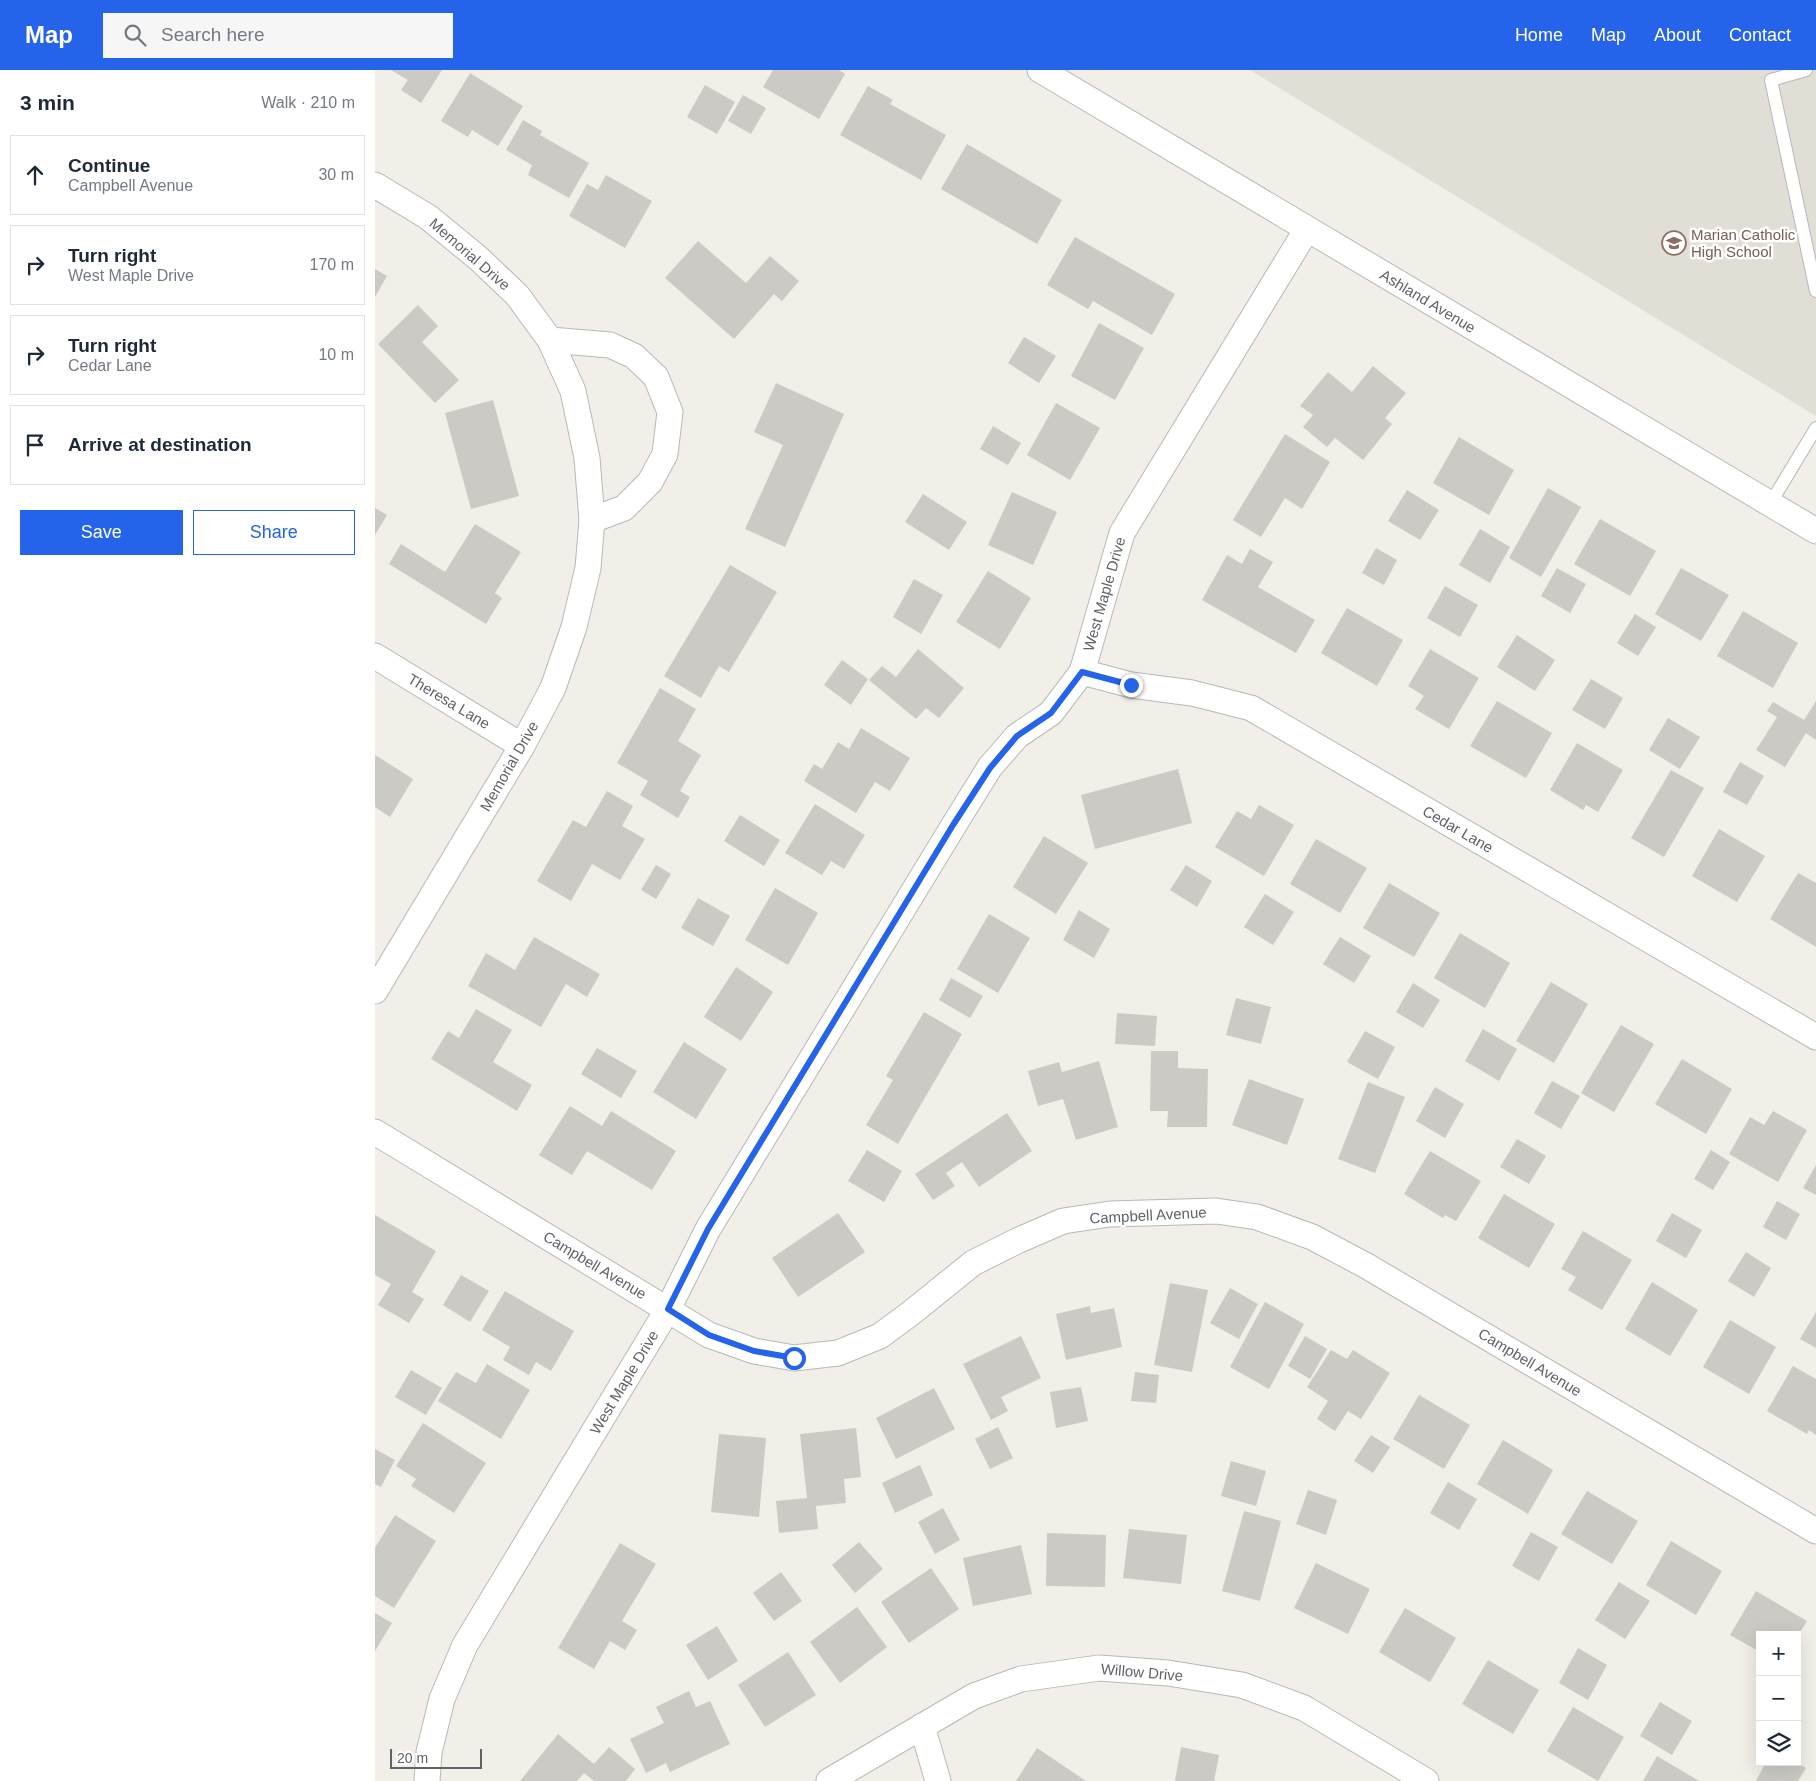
<!DOCTYPE html>
<meta charset="utf-8">
<style>
body{margin:0;font-family:Helvetica,sans-serif;background:#f6f6f7;color:#1f2937}
.controls{position:absolute;right:15px;bottom:15px;display:grid;overflow:hidden;border-radius:0px;box-shadow:0 5px 20px #0002}
.controls button{width:45px;height:45px;display:grid;place-items:center;padding:0;border:0;border-bottom:1px solid #e0e1e3;background:#fff;color:#1f2937;font:25px sans-serif}
.scale{position:absolute;left:15px;bottom:12px;width:92px;box-sizing:border-box;padding-left:5px;border:2px solid #5f6368;border-top:0;font-size:14px;line-height:18px;white-space:nowrap;color:#5f6368;-webkit-text-stroke:4px #fff;paint-order:stroke}
.stop{position:absolute;width:15px;height:15px;margin:-11px;border:4px solid #2563eb;border-radius:50%;background:#fff}
.stop.end{background:#2563eb;border-color:#fff;box-shadow:0 1px 5px #0008}
.list{margin:0;padding:0;list-style:none}
h2{display:flex;justify-content:space-between;align-items:center;height:65px;margin:0;padding:0 20px;font-size:21px}
h2 small{font-size:16px;font-weight:400;color:#747a83}
.list li{display:grid;grid-template-columns:32px 1fr auto;gap:15px;align-items:center;box-sizing:border-box;height:80px;margin:0 10px 10px;padding:0 10px;border:1px solid #e0e1e3;border-radius:0px}
.list b{display:block;font-size:19px;white-space:nowrap}
.list p{margin:0;font-size:16px;white-space:nowrap;color:#747a83}
.list em{font-size:16px;font-style:normal;color:#747a83}
.actions{display:flex;gap:10px;padding:15px 20px}
.actions a{flex:1;padding:11px 0;border:1px solid #2563eb;border-radius:0px;text-align:center;font-size:18px;color:#2563eb}
.actions .main{background:#2563eb;color:#fff}
.icon{flex:none;width:28px;height:28px;fill:none;stroke:currentColor;stroke-width:2;stroke-linecap:round;stroke-linejoin:round}
.map{position:relative;flex:none;width:1441px;height:1711px;overflow:hidden}
header{display:flex;align-items:center;gap:30px;box-sizing:border-box;height:70px;padding:0 25px;background:#2563eb;color:#fff}
header strong{font-size:24px}
nav{display:flex;gap:28px;margin-inline-start:auto;font-size:18px}
.search{width:350px;height:45px;background:#f6f6f7;display:flex;align-items:center;gap:12px;box-sizing:border-box;padding:0 18px;border-radius:0px;color:#747a83;font-size:19px}
main{display:flex}
aside{flex:1;background:#fff}
.map>svg:first-child{display:block}
.education{fill:#e1ded6}
.building{fill:#cccac5}
.lines{fill:none;stroke-linecap:round;stroke-linejoin:round}
.lane-casing{stroke:#b5b8bc;stroke-width:14}
.street-casing{stroke:#b5b8bc;stroke-width:27}
.lane{stroke:#fff;stroke-width:12}
.street{stroke:#fff;stroke-width:25}
.route{stroke:#2563eb;stroke-width:6}
.labels{text-anchor:middle;dominant-baseline:central;stroke-width:5;stroke-linejoin:round;paint-order:stroke}
.education-label{font-size:15px;fill:#785e54;stroke:#fff;text-anchor:start}
.street-label{font-size:15px;fill:#5f6368;stroke:#fff}
</style>
<header>
<strong>Map</strong>
<div class="search"><svg class="icon" aria-label="search" viewBox="0 0 24 24"><circle cx="10" cy="10" r="6"/><path d="M15 15l6 6"/></svg>Search here</div>
<nav><a>Home</a><a>Map</a><a>About</a><a>Contact</a></nav>
</header>
<main>
<aside>
<h2>3 min<small>Walk · 210 m</small></h2>
<ul class="list">
<li><svg class="icon" aria-label="ahead" viewBox="0 0 24 24"><path d="M12 20V5M6 11l6-6 6 6"/></svg><div><b>Continue</b><p>Campbell Avenue</p></div><em>30 m</em></li>
<li><svg class="icon" aria-label="right" viewBox="0 0 24 24"><path d="M7 20v-9h11M14 6l5 5-5 5"/></svg><div><b>Turn right</b><p>West Maple Drive</p></div><em>170 m</em></li>
<li><svg class="icon" aria-label="right" viewBox="0 0 24 24"><path d="M7 20v-9h11M14 6l5 5-5 5"/></svg><div><b>Turn right</b><p>Cedar Lane</p></div><em>10 m</em></li>
<li><svg class="icon" aria-label="arrive" viewBox="0 0 24 24"><path d="M6 21V4h12l-3 4 3 4H6"/></svg><div><b>Arrive at destination</b></div></li>
</ul>
<div class="actions"><a class="main">Save</a><a>Share</a></div>
</aside>
<div class="map">
<svg width="1441" height="1711" viewBox="0 0 1441 1711">
<rect width="100%" height="100%" fill="#f1efe8"/>
<path class="education" d="M875 0H1441V346Z"/>
<g class="building">
<path d="M16 0H67L46 33 26 20 33 10Z"/>
<path d="M398 0H464L470 4 444 49 388 17Z"/>
<path d="M95 3 148 36 123 76 97 60 93 67 66 51Z"/>
<path d="M330 15 360 32 342 64 312 47Z"/>
<path d="M493 16 518 30 515 34 571 65 546 110 465 65Z"/>
<path d="M368 25 391 38 376 64 353 51Z"/>
<path d="M148 50 167 61 165 65 214 93 194 128 153 105 157 95 131 80Z"/>
<path d="M592 74 687 130 662 174 566 119Z"/>
<path d="M231 105 277 131 250 178 194 146 212 114 223 120Z"/>
<path d="M700 167 800 224 777 265 718 231 713 239 672 215Z"/>
<path d="M323 171 371 213 395 186 424 211 407 231 399 224 359 269 290 208Z"/>
<path d="M0 199 12 206 0 227Z"/>
<path d="M43 235 63 256 47 272 84 310 60 333 3 274Z"/>
<path d="M724 253 769 278 740 330 696 306Z"/>
<path d="M649 267 681 286 664 313 633 293Z"/>
<path d="M998 296 1031 323 1010 348 1017 354 988 390 960 368 952 377 928 357 938 345 925 336 953 302 977 322Z"/>
<path d="M401 313 469 344 410 477 370 459 408 375 379 362Z"/>
<path d="M118 330 144 426 96 439 70 343Z"/>
<path d="M681 333 725 358 695 410 652 385Z"/>
<path d="M618 356 646 373 633 395 605 379Z"/>
<path d="M910 364 955 392 927 439 910 428 886 467 858 450Z"/>
<path d="M1084 367 1139 400 1114 445 1058 413Z"/>
<path d="M1173 418 1206 437 1166 507 1134 488Z"/>
<path d="M1032 420 1064 440 1045 470 1013 451Z"/>
<path d="M637 422 682 442 658 495 613 475Z"/>
<path d="M548 424 592 452 574 480 530 452Z"/>
<path d="M0 438 12 445 0 465Z"/>
<path d="M1225 449 1281 481 1255 526 1199 494Z"/>
<path d="M100 454 146 482 120 523 127 528 111 554 14 494 26 474 70 502Z"/>
<path d="M1105 459 1135 477 1115 513 1084 495Z"/>
<path d="M1001 478 1022 490 1009 515 987 503Z"/>
<path d="M875 479 898 492 883 517 940 550 921 583 827 530 852 485 867 494Z"/>
<path d="M355 495 402 522 354 602 344 596 326 628 289 606Z"/>
<path d="M1182 498 1211 514 1195 543 1166 526Z"/>
<path d="M1306 498 1354 525 1326 571 1280 544Z"/>
<path d="M613 501 656 528 625 579 581 552Z"/>
<path d="M539 509 568 525 546 564 518 547Z"/>
<path d="M1070 516 1103 535 1085 567 1052 548Z"/>
<path d="M972 538 1028 570 1002 616 946 583Z"/>
<path d="M1368 541 1423 573 1398 618 1342 586Z"/>
<path d="M1260 544 1281 557 1263 586 1242 573Z"/>
<path d="M1142 565 1180 590 1160 621 1122 597Z"/>
<path d="M543 579 589 618 564 648 551 638 541 649 494 610 507 596 521 607Z"/>
<path d="M1055 579 1104 608 1074 659 1040 639 1049 626 1033 616Z"/>
<path d="M467 590 493 609 476 635 449 615Z"/>
<path d="M1216 609 1248 628 1230 659 1197 640Z"/>
<path d="M285 618 321 639 303 671 326 685 305 721 315 727 303 748 265 725 273 711 242 693Z"/>
<path d="M1122 631 1177 663 1151 708 1095 676Z"/>
<path d="M1441 631V670L1431 663 1410 697 1381 680 1402 647 1392 641 1398 632 1429 650Z"/>
<path d="M1293 648 1325 667 1305 699 1274 680Z"/>
<path d="M486 658 535 688 515 721 500 712 481 743 429 711 439 694 447 699 463 672 474 679Z"/>
<path d="M1202 673 1248 700 1223 742 1211 735 1208 740 1175 720Z"/>
<path d="M0 685 38 709 15 747 0 737Z"/>
<path d="M1365 692 1389 706 1372 735 1348 722Z"/>
<path d="M803 699 817 753 720 779 706 725Z"/>
<path d="M1296 700 1329 718 1289 787 1256 768Z"/>
<path d="M232 721 258 736 247 756 270 769 245 810 217 794 196 831 162 811 198 750 211 757Z"/>
<path d="M440 734 490 765 469 799 456 791 447 805 410 783Z"/>
<path d="M884 735 919 755 889 806 840 777 862 741 876 749Z"/>
<path d="M365 745 405 770 389 796 349 771Z"/>
<path d="M1344 759 1390 786 1362 832 1317 806Z"/>
<path d="M669 766 713 793 681 844 638 817Z"/>
<path d="M941 769 992 798 965 843 915 814Z"/>
<path d="M281 795 296 804 281 829 266 820Z"/>
<path d="M811 795 837 811 822 837 795 820Z"/>
<path d="M1423 803 1441 813V877L1395 849Z"/>
<path d="M1014 813 1065 843 1039 887 988 858Z"/>
<path d="M400 818 443 843 413 895 370 870Z"/>
<path d="M890 824 919 842 898 875 869 857Z"/>
<path d="M323 828 355 846 338 876 306 858Z"/>
<path d="M704 840 735 859 719 888 688 870Z"/>
<path d="M614 844 655 868 623 923 582 899Z"/>
<path d="M1085 863 1135 893 1110 938 1059 908Z"/>
<path d="M159 867 225 904 212 927 191 914 166 957 93 916 111 883 140 900Z"/>
<path d="M965 867 996 886 979 913 948 894Z"/>
<path d="M361 897 398 922 366 971 329 947Z"/>
<path d="M576 908 608 926 595 948 564 930Z"/>
<path d="M1176 912 1213 934 1179 993 1141 971Z"/>
<path d="M1038 913 1065 930 1048 958 1021 942Z"/>
<path d="M861 928 896 937 886 974 851 965Z"/>
<path d="M101 939 137 960 118 992 157 1015 142 1041 56 989 73 961 84 968Z"/>
<path d="M549 942 587 964 523 1074 491 1055 518 1010 511 1006Z"/>
<path d="M742 943 782 946 780 976 740 974Z"/>
<path d="M1246 955 1279 974 1239 1042 1206 1023Z"/>
<path d="M1108 959 1142 979 1124 1011 1090 991Z"/>
<path d="M990 961 1020 977 1003 1009 972 992Z"/>
<path d="M309 972 352 999 321 1049 278 1022Z"/>
<path d="M222 978 262 1001 246 1028 206 1004Z"/>
<path d="M776 981H803V998L833 999 832 1057H792L793 1041H775Z"/>
<path d="M1307 989 1357 1019 1331 1064 1280 1034Z"/>
<path d="M724 991 743 1057 701 1070 688 1029 663 1036 653 1001 684 992 687 1002Z"/>
<path d="M874 1009 929 1029 912 1075 857 1055Z"/>
<path d="M1177 1011 1205 1026 1186 1059 1159 1043Z"/>
<path d="M993 1012 1030 1027 1000 1103 963 1089Z"/>
<path d="M1060 1017 1089 1034 1070 1068 1041 1051Z"/>
<path d="M195 1036 227 1056 236 1041 301 1081 277 1120 212 1081 197 1105 164 1085Z"/>
<path d="M1398 1041 1432 1060 1403 1112 1354 1084 1375 1047 1389 1055Z"/>
<path d="M632 1043 657 1081 604 1117 587 1092 571 1103 580 1116 558 1130 540 1104Z"/>
<path d="M1142 1069 1171 1086 1154 1114 1125 1097Z"/>
<path d="M492 1080 527 1101 509 1132 473 1111Z"/>
<path d="M1336 1080 1355 1092 1338 1120 1319 1109Z"/>
<path d="M1055 1081 1106 1111 1081 1151 1070 1145 1068 1148 1029 1124Z"/>
<path d="M1441 1095V1125L1428 1118Z"/>
<path d="M1129 1124 1180 1154 1154 1198 1103 1168Z"/>
<path d="M1402 1131 1425 1144 1411 1170 1388 1157Z"/>
<path d="M463 1143 490 1182 423 1227 397 1188Z"/>
<path d="M1297 1143 1327 1160 1311 1188 1281 1171Z"/>
<path d="M0 1145 61 1181 37 1222 49 1229 34 1253 3 1235 16 1214 0 1205Z"/>
<path d="M1208 1161 1257 1190 1227 1240 1193 1220 1201 1207 1186 1199Z"/>
<path d="M1371 1182 1396 1198 1379 1227 1353 1211Z"/>
<path d="M86 1205 114 1221 95 1252 68 1235Z"/>
<path d="M1277 1212 1323 1240 1295 1286 1250 1259Z"/>
<path d="M795 1213 833 1220 817 1302 779 1295Z"/>
<path d="M855 1218 883 1234 864 1269 835 1253Z"/>
<path d="M130 1221 199 1261 176 1301 161 1292 154 1305 128 1290 135 1277 107 1260Z"/>
<path d="M890 1232 929 1254 894 1319 855 1297Z"/>
<path d="M715 1236 716 1243 739 1238 747 1277 691 1290 681 1244Z"/>
<path d="M1441 1242V1278L1425 1269Z"/>
<path d="M1355 1250 1401 1277 1374 1324 1328 1297Z"/>
<path d="M646 1266 666 1308 626 1327 633 1341 616 1350 588 1294Z"/>
<path d="M930 1266 952 1279 935 1309 913 1296Z"/>
<path d="M956 1280 972 1289 978 1280 1015 1303 986 1349 973 1341 960 1361 942 1349 953 1331 932 1317Z"/>
<path d="M112 1294 155 1320 126 1369 63 1331 81 1302 101 1313Z"/>
<path d="M1418 1296 1441 1309V1365L1434 1360 1432 1364 1392 1341Z"/>
<path d="M36 1300 67 1318 51 1345 20 1327Z"/>
<path d="M760 1302 784 1305 781 1333 756 1331Z"/>
<path d="M706 1317 713 1351 681 1358 675 1322Z"/>
<path d="M559 1318 580 1359 521 1389 501 1348Z"/>
<path d="M1044 1325 1095 1355 1069 1399 1018 1369Z"/>
<path d="M48 1353 111 1393 79 1443 36 1416 41 1409 21 1396Z"/>
<path d="M623 1357 638 1388 615 1399 600 1369Z"/>
<path d="M481 1358 486 1407 469 1409 471 1433 441 1436 443 1459 404 1463 401 1431 432 1428 425 1364Z"/>
<path d="M344 1364 391 1368 384 1447 336 1442Z"/>
<path d="M996 1365 1015 1377 998 1403 979 1391Z"/>
<path d="M1128 1370 1178 1400 1153 1444 1102 1414Z"/>
<path d="M0 1379 20 1390 6 1417 0 1414Z"/>
<path d="M856 1391 891 1401 881 1436 846 1426Z"/>
<path d="M545 1395 558 1425 520 1443 507 1413Z"/>
<path d="M1073 1412 1102 1429 1084 1460 1055 1443Z"/>
<path d="M933 1420 962 1430 951 1465 921 1454Z"/>
<path d="M1212 1421 1263 1451 1237 1494 1186 1464Z"/>
<path d="M568 1438 585 1470 560 1484 543 1452Z"/>
<path d="M869 1441 906 1451 885 1531 847 1521Z"/>
<path d="M20 1445 61 1471 19 1538 0 1526V1478Z"/>
<path d="M754 1459 812 1465 806 1514 748 1508Z"/>
<path d="M1156 1462 1183 1477 1164 1511 1137 1496Z"/>
<path d="M672 1463 731 1465 730 1517 671 1516Z"/>
<path d="M1296 1471 1347 1501 1321 1545 1271 1515Z"/>
<path d="M484 1472 508 1499 480 1523 457 1495Z"/>
<path d="M245 1473 281 1494 247 1551 262 1560 250 1580 235 1571 219 1599 183 1578Z"/>
<path d="M646 1475 657 1524 598 1536 588 1488Z"/>
<path d="M941 1493 995 1519 973 1564 919 1538Z"/>
<path d="M556 1498 584 1539 534 1573 506 1532Z"/>
<path d="M406 1502 427 1531 399 1551 378 1523Z"/>
<path d="M1244 1512 1275 1531 1250 1569 1220 1550Z"/>
<path d="M1381 1521 1432 1551 1422 1567V1565H1385V1582L1355 1565Z"/>
<path d="M482 1537 512 1577 465 1613 435 1572Z"/>
<path d="M1030 1538 1081 1568 1055 1612 1004 1582Z"/>
<path d="M0 1543 17 1553 0 1581Z"/>
<path d="M342 1556 363 1591 333 1610 311 1575Z"/>
<path d="M1203 1578 1232 1595 1213 1630 1184 1613Z"/>
<path d="M413 1582 441 1625 390 1657 363 1615Z"/>
<path d="M1113 1590 1164 1620 1138 1664 1087 1634Z"/>
<path d="M314 1621 321 1637 335 1631 355 1674 295 1702 291 1693 271 1703 255 1669 289 1653 281 1637Z"/>
<path d="M1285 1632 1317 1651 1297 1685 1265 1666Z"/>
<path d="M1198 1637 1249 1667 1223 1711 1172 1681Z"/>
<path d="M183 1664 219 1694 234 1677 260 1699 251 1711H219L209 1703 202 1711H145Z"/>
<path d="M806 1677 844 1685 839 1711H800Z"/>
<path d="M662 1678 711 1711H641Z"/>
<path d="M1282 1686 1324 1711H1268Z"/>
<path d="M1391 1692H1421L1431 1698 1423 1711H1381Z"/>
</g>
<g class="lines">
<g class="lane-casing">
<g id="lane">
<path d="M1431 0 1396 10 1441 221"/>
<path d="M1395 434 1441 358"/>
</g>
</g>
<g class="street-casing">
<g id="street">
<path d="M665 0 1441 461"/>
<path d="M0 115 53 147 103 188 142 225 175 270 198 321 212 388 217 450 213 498 199 557 178 618 147 676 0 921"/>
<path d="M175 270 235 275 259 286 281 307 295 342 290 384 275 412 249 438 217 450"/>
<path d="M0 586 147 676"/>
<path d="M707 602 756 615 817 623 876 638 1441 967"/>
<path d="M0 1062 334 1265 379 1281 419 1288 463 1283 505 1266 536 1243 598 1193 644 1170 688 1151 735 1144 841 1141 882 1147 937 1167 990 1195 1441 1461"/>
<path d="M547 1656 563 1711"/>
<path d="M52 1711 54 1682 67 1629 90 1575 293 1239 333 1159 579 755 615 697 642 666 676 643 707 602 747 463 932 159"/>
<path d="M454 1711 599 1626 646 1609 724 1598 793 1603 867 1615 929 1638 1051 1711"/>
</g>
</g>
<use href="#lane" class="lane"/>
<use href="#street" class="street"/>
</g>
<g class="lines">
<path class="route" d="M419 1288 379 1281 334 1265 293 1239 333 1159 578 755 615 698 642 666 676 643 707 602 756 615"/>
</g>
<defs>
<g id="school-ring" transform="scale(1.25)"><circle r="9.5" fill="#fff" stroke="#8d6e63" stroke-width="1.5"/><path d="M0-5L7-2L0 1L-7-2ZM-4 1L0 2.5L4 1V4Q0 6-4 4Z" fill="#8d6e63"/></g>
</defs>
<g fill-rule="evenodd">
<use href="#school-ring" x="1299" y="173"/>
</g>
<g class="labels">
<g class="education-label">
<text x="1316" y="164">Marian Catholic<tspan x="1316" dy="17">High School</tspan></text>
</g>
<g class="street-label">
<text transform="translate(95 184) rotate(41)">Memorial Drive</text>
<text transform="translate(1053 231) rotate(31)">Ashland Avenue</text>
<text transform="translate(729 524) rotate(-74)">West Maple Drive</text>
<text transform="translate(74 631) rotate(31)">Theresa Lane</text>
<text transform="translate(134 696) rotate(-60)">Memorial Drive</text>
<text transform="translate(1083 759) rotate(30)">Cedar Lane</text>
<text transform="translate(773 1145) rotate(-3)">Campbell Avenue</text>
<text transform="translate(220 1195) rotate(31)">Campbell Avenue</text>
<text transform="translate(1155 1292) rotate(31)">Campbell Avenue</text>
<text transform="translate(249 1312) rotate(-59)">West Maple Drive</text>
<text transform="translate(767 1602) rotate(5)">Willow Drive</text>
</g>
</g>
</svg>
<div class="controls">
<button>+</button>
<button>−</button>
<button><svg class="icon" aria-label="layers" viewBox="0 0 24 24"><path d="M12 4l9 5-9 5-9-5zM3 14l9 5 9-5"/></svg></button>
</div>
<div class="scale">20 m</div>
<div class="stop" style="left:419px;top:1288px"></div>
<div class="stop end" style="left:756px;top:615px"></div>
</div>
</main>
